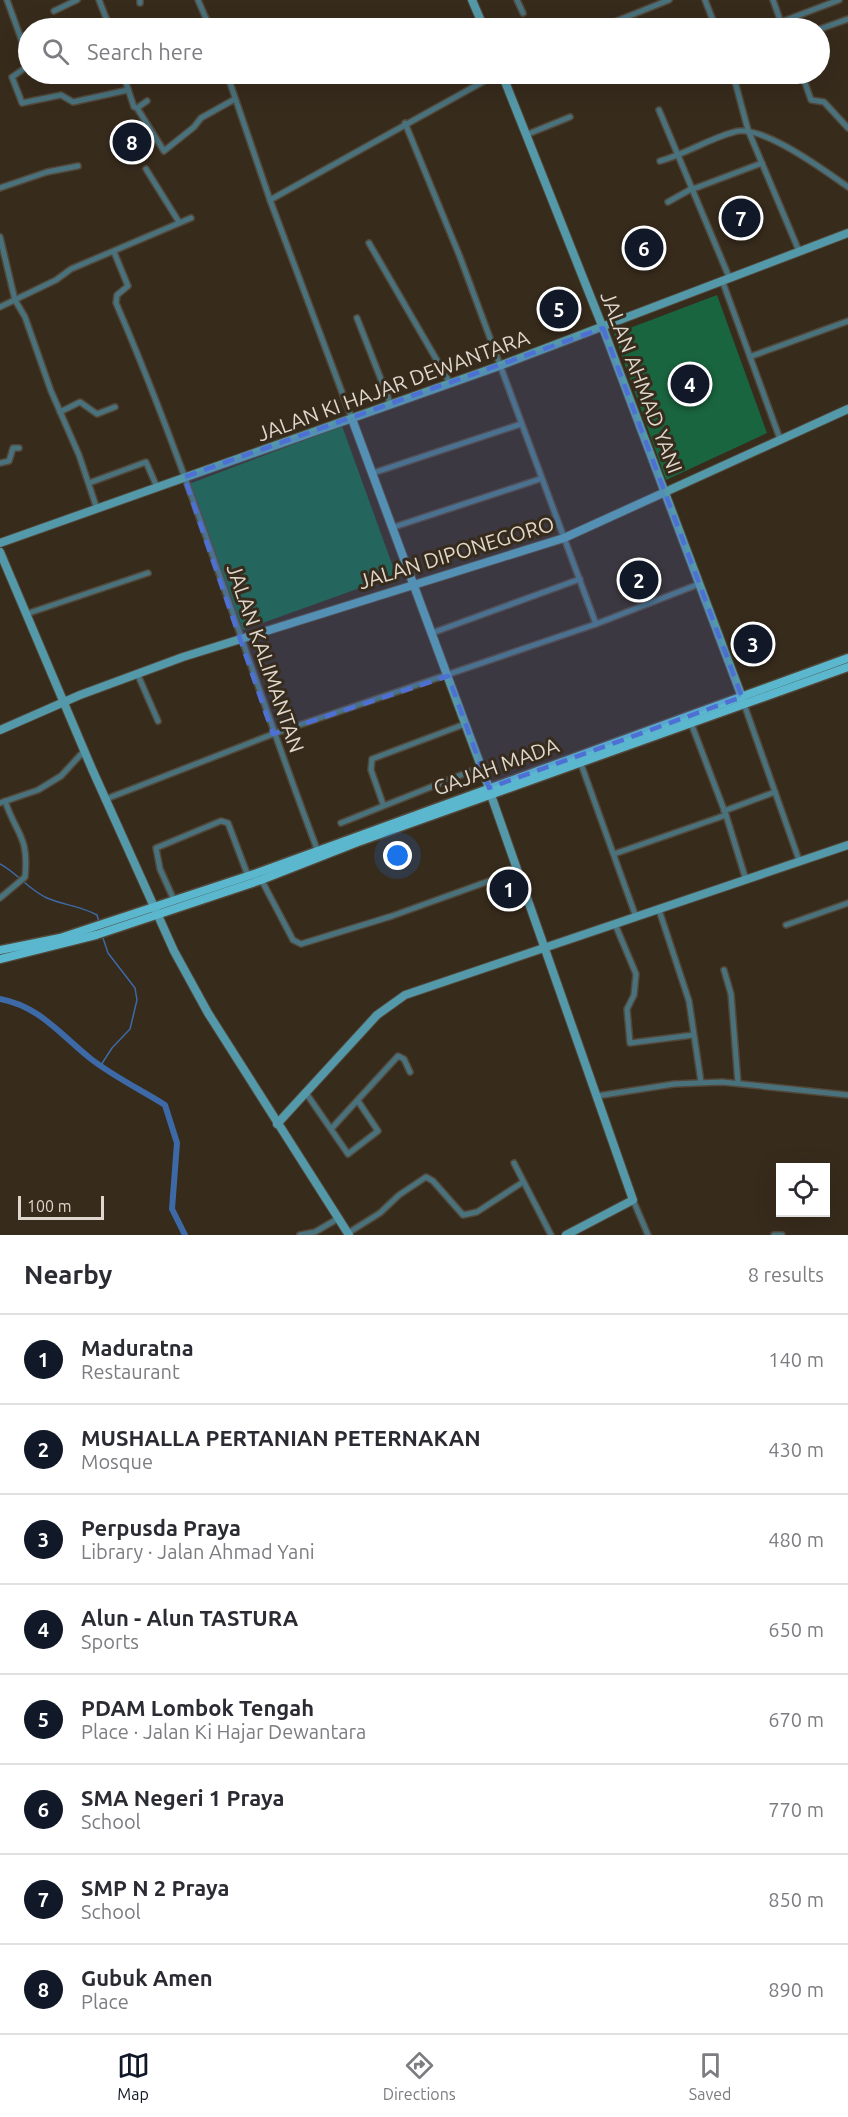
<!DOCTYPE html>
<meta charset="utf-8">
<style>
body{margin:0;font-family:Ubuntu,sans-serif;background:#f2f2f3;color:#2b2b33}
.controls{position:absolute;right:18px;bottom:18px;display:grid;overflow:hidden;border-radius:0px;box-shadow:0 6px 24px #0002}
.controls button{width:54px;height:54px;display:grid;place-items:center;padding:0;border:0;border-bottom:2px solid #e1e1e2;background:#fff;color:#2b2b33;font:30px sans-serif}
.scale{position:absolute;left:18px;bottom:15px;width:86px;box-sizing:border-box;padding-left:6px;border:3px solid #dfd7cd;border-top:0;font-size:16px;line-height:21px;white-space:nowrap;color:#dfd7cd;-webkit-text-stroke:4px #372b1c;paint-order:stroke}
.you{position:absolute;left:398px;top:856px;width:21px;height:21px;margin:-15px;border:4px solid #fff;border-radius:50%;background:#1a73e8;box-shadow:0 0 0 9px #1a73e833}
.badge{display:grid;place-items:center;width:39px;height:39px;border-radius:50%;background:#111827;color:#fff;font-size:20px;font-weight:700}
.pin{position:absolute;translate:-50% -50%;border:3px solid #fff;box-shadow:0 2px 6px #0006}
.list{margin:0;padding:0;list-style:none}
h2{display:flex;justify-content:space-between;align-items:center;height:78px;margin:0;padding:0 24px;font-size:26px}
h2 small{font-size:20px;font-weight:400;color:#7c7c81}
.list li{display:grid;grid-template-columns:39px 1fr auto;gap:18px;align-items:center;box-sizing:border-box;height:90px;padding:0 24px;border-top:2px solid #e1e1e2}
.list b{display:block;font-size:22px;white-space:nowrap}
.list p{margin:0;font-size:20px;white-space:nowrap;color:#7c7c81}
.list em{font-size:20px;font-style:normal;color:#7c7c81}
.icon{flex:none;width:33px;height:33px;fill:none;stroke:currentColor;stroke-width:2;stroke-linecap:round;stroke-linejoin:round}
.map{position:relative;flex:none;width:848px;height:1235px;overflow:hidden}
.search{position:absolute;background:#fff;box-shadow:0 6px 24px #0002;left:18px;right:18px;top:18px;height:66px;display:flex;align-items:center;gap:15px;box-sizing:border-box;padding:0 21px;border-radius:33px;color:#7c7c81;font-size:22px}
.sheet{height:798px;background:#fff}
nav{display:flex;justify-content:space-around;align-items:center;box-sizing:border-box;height:84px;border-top:2px solid #e1e1e2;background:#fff;font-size:16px;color:#7c7c81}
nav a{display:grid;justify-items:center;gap:3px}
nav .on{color:#111827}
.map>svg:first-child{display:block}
.green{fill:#19653f}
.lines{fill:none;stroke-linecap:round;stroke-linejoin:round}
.stream{stroke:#3d69a6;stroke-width:1.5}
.canal{stroke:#3d69a6;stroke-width:6}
.street-casing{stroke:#524738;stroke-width:8}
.secondary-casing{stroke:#524738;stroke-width:10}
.primary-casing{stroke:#524738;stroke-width:11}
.street{stroke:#49727d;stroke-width:5}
.secondary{stroke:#5499aa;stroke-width:8}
.primary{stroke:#5bb7cd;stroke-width:8}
.marked{fill:#4e70d5;fill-opacity:0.2;stroke:#4e70d5;stroke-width:4.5;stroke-dasharray:12 8;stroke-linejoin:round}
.labels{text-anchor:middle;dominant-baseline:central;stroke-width:6;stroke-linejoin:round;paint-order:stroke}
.street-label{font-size:21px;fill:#dfd7cd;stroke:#372b1c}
</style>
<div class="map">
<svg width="848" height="1235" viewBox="0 0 848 1235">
<rect width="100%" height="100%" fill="#372b1c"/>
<g class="green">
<path d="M717 295 767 433 666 480 614 334Z"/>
<path d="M342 426 396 575 243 630 189 484Z"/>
</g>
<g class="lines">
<g class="stream">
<path d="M0 864C17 873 29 890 47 898 63 905 81 906 97 915L99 922"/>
<path d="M101 1065 112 1048 130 1029 137 1000 135 988 108 953 103 938"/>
</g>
<path class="canal" d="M0 999C39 1006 61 1035 91 1059 113 1076 141 1090 165 1105L177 1143 172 1209 185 1235"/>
<g class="street-casing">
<g id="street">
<path d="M7 0 28 58"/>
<path d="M99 0 110 28"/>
<path d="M140 0V3"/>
<path d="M198 0 210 28"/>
<path d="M517 0 523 13"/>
<path d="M705 0 716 28"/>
<path d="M773 0 783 28"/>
<path d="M54 11 77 0"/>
<path d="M599 28 669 0"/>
<path d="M765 28 839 0"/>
<path d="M820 29 848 19"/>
<path d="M28 66 12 77 22 103 61 95 73 102 128 90"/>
<path d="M123 74 134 107 137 108 147 101"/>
<path d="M227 74 270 200 352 419"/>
<path d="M733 74 748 130 799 251"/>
<path d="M802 74 811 100 824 102 848 128"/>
<path d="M137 108 164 151 194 127 201 118 235 99"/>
<path d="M659 110 729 277"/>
<path d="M405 123 460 257 596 624 699 584"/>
<path d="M528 134 570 117"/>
<path d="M660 161C686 154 708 139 734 132 761 123 825 171 848 187"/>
<path d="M146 169 179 222"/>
<path d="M0 188 47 172 78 166"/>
<path d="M693 189 762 163"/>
<path d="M270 200 497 74"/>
<path d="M668 202 693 188"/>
<path d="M0 237 15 300 25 317 51 391 79 455 97 509"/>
<path d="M369 243 450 383"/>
<path d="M114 252 128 286 117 295 116 303C193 481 248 668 317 849"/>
<path d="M722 280 780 439"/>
<path d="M0 307 56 280 71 269 191 218"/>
<path d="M357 318 391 405"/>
<path d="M752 356 848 321"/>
<path d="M60 412 80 402 97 414 115 407"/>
<path d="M0 463 9 461 13 448H19"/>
<path d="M373 473 521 424"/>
<path d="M89 483 146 462 157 487"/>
<path d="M394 527 540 479"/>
<path d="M26 614 148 573"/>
<path d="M432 633 580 579"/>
<path d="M137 673 158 721"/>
<path d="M744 704 799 860"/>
<path d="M691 723 726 815 746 880"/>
<path d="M581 764 636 917"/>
<path d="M106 799 273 734 596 624"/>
<path d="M0 803 38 790 61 776 85 750"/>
<path d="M383 804 371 770 372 759 465 724"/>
<path d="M724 811 775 792"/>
<path d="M341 823 481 767"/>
<path d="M614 854 726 815"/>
<path d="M261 879 293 940 301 944 392 916 517 871"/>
<path d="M0 898 25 877C29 836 17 836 5 801"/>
<path d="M174 900 160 869 156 848 221 821 228 823 248 876"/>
<path d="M659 910 689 1001 701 1082"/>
<path d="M615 924 636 974 634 995 627 1009 630 1043 693 1035"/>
<path d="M786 925 848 903"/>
<path d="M724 970 731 994 738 1083"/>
<path d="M306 1093 348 1154 378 1131 358 1101"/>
<path d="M597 1096 674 1084 722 1082 848 1095"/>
<path d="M331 1129 398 1056 404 1059 410 1072"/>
<path d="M514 1163 551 1235"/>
<path d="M633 1200 648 1235"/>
<path d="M348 1233 380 1213 399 1195 426 1177 433 1181 463 1215 477 1212 523 1182"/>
<path d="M300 1235 315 1232 339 1218"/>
<path d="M774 1235H782"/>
</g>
</g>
<g class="secondary-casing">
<g id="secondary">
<path d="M472 0 484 28"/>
<path d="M502 74 603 328 743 700"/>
<path d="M352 419 489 788"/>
<path d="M0 543 499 366 848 233"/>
<path d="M0 552 92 769 174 951 208 1013 349 1235"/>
<path d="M0 730 80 695 183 657 564 538 848 409"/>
<path d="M491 795 633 1200 566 1235"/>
<path d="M277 1124 377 1015 405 995 848 845"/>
</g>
</g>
<g class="primary-casing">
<g id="primary">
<path d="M0 950 60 938 257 873 848 658"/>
<path d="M0 959 96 935 261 880 358 842 848 667"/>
</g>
</g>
<use href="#street" class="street"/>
<use href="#secondary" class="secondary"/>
<use href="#primary" class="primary"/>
</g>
<path class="marked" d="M603 328 742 697 489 788 448 676 273 734 184 477Z"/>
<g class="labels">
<g class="street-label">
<text transform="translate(642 382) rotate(69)">JALAN AHMAD YANI</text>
<text transform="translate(393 385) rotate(-20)">JALAN KI HAJAR DEWANTARA</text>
<text transform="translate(456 552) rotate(-17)">JALAN DIPONEGORO</text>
<text transform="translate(266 658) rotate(71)">JALAN KALIMANTAN</text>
<text transform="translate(496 766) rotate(-20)">GAJAH MADA</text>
</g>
</g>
</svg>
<div class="controls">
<button><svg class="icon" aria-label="locate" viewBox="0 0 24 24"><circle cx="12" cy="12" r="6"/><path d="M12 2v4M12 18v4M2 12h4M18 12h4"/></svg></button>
</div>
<div class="scale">100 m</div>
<div class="you"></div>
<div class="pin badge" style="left:509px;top:889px">1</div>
<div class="pin badge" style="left:639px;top:580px">2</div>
<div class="pin badge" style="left:753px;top:644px">3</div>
<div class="pin badge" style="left:690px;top:384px">4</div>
<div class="pin badge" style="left:559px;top:309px">5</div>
<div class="pin badge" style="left:644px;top:248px">6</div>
<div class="pin badge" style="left:741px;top:218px">7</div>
<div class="pin badge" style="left:132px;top:142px">8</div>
<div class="search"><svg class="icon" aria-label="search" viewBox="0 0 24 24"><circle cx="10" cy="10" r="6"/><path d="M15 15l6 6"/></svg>Search here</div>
</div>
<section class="sheet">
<h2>Nearby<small>8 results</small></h2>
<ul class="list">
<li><span class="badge">1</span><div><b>Maduratna</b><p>Restaurant</p></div><em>140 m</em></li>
<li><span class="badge">2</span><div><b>MUSHALLA PERTANIAN PETERNAKAN</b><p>Mosque</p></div><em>430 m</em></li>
<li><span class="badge">3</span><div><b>Perpusda Praya</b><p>Library · Jalan Ahmad Yani</p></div><em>480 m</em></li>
<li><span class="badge">4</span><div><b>Alun - Alun TASTURA</b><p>Sports</p></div><em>650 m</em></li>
<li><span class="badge">5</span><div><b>PDAM Lombok Tengah</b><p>Place · Jalan Ki Hajar Dewantara</p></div><em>670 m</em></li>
<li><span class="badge">6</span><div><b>SMA Negeri 1 Praya</b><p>School</p></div><em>770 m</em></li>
<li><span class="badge">7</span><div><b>SMP N 2 Praya</b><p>School</p></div><em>850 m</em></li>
<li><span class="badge">8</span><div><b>Gubuk Amen</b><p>Place</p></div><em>890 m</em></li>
</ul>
</section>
<nav>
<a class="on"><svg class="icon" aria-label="map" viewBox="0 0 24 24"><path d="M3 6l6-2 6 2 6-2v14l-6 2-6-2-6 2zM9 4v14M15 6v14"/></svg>Map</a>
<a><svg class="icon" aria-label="directions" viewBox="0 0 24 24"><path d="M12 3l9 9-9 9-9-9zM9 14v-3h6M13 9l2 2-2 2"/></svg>Directions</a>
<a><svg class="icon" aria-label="saved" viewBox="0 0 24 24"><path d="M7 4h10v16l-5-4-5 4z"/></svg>Saved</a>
</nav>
